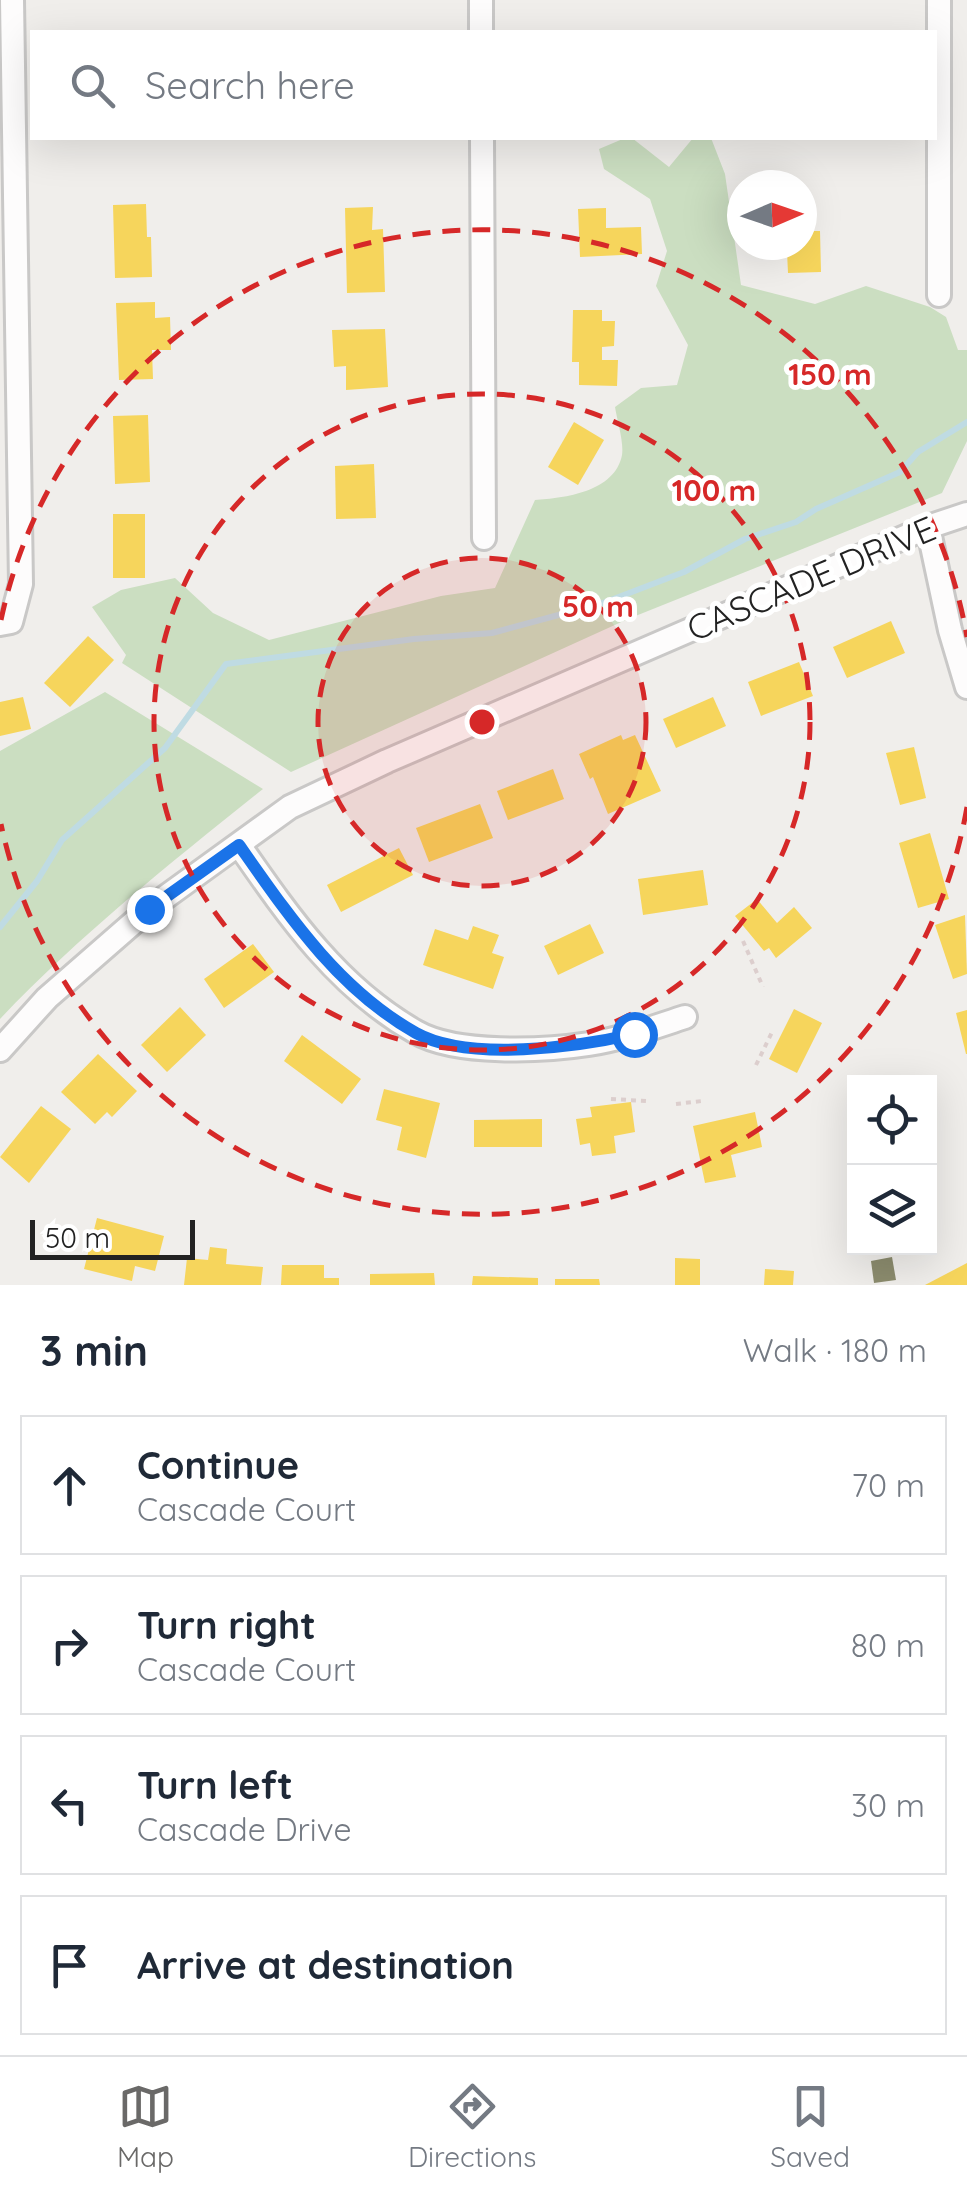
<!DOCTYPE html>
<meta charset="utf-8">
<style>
body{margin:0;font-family:Quicksand,sans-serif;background:#f6f6f7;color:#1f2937}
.controls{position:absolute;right:30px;bottom:30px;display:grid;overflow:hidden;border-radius:0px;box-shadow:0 10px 40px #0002}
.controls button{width:90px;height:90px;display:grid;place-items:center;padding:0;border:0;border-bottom:2px solid #e0e1e3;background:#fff;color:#1f2937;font:50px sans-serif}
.compass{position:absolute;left:727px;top:170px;width:90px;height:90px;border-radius:50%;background:#fff;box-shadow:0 10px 40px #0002;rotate:88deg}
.scale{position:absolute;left:30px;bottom:25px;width:165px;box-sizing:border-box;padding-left:10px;border:5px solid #222;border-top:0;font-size:28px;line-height:35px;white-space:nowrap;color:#222;-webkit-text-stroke:8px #fff;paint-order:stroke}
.stop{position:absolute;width:30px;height:30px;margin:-22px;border:8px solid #1a73e8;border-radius:50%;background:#fff}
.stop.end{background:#1a73e8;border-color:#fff;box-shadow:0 2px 10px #0008}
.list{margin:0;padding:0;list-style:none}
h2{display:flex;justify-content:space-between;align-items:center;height:130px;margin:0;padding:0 40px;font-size:42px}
h2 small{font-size:32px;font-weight:400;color:#747a83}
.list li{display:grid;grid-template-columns:65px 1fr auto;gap:30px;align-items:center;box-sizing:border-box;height:140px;margin:0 20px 20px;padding:0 20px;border:2px solid #e0e1e3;border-radius:0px}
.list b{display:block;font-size:38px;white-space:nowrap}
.list p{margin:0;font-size:32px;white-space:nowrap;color:#747a83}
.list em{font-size:32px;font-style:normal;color:#747a83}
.icon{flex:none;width:55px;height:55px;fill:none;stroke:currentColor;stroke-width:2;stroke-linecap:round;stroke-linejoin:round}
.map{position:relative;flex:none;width:967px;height:1285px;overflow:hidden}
.search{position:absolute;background:#fff;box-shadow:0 10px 40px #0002;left:30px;right:30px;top:30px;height:110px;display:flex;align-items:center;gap:25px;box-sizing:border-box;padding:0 35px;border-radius:0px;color:#747a83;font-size:38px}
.sheet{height:770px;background:#fff}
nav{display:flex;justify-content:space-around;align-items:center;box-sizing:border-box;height:140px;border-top:2px solid #e0e1e3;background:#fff;font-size:28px;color:#747a83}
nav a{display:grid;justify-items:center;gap:5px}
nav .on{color:#6a6968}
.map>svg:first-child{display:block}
.forest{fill:#cbdec1}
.homes{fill:#f6d55c}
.industry{fill:#8c8c6e}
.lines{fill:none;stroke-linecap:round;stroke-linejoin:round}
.stream{stroke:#bfdbe3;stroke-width:6}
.street-casing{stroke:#c9c8c7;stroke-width:28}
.path{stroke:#dccecd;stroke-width:4;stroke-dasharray:5 5;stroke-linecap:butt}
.street{stroke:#fdfcfc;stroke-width:22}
.route{stroke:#1a73e8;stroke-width:12}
.ring{fill:none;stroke:#d62828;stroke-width:5;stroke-dasharray:18 12}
.labels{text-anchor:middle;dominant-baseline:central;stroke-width:10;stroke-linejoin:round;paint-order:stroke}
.street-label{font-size:35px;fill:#222;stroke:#fff}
.centre{fill:#d62828;stroke:#fff;stroke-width:5}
.ring-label{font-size:30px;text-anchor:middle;font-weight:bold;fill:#d62828;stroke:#fff;stroke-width:10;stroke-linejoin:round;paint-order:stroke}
</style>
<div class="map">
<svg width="967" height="1285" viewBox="0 0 967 1285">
<rect width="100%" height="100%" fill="#f0eeeb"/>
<g class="forest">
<path d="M625 138H632L669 167 693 138H711L725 174 741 285 815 304 866 286 930 307 946 317 958 350H967V441L942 493 628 619 291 772 122 663 126 655 92 607 121 590 175 578 213 613 269 640 441 596 495 588 535 500C564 498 615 492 622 455 624 442 617 420 615 407L641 388 677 385 688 345 656 286 667 251 650 199 604 169 599 149Z"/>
<path d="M105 692 263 789C172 862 81 934 0 1019V751Z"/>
</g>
<g class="homes">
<path d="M146 204 147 237H151L152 277 115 278 113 205Z"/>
<path d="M373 207 372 230 383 229 385 292 347 293 345 208Z"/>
<path d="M606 208V228L641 227 642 254 580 257 578 209Z"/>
<path d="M802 231H820L821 272 788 273 787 252H772V245H802Z"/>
<path d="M155 302V318L170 317 171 350H152L153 379 119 380 116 303Z"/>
<path d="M573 310H602V321H615L614 346 602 347V360H618L617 386 579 385V362H572Z"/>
<path d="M385 329 388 387 346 390V366L334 367 332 330Z"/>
<path d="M148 415 150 482 115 484 113 416Z"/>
<path d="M574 422 604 440 578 485 548 467Z"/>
<path d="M374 464 376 518 336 519 335 466Z"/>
<rect x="113" y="514" width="32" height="64"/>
<path d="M891 621 905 653 847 678 833 647Z"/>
<path d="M88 636 114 660 70 707 44 683Z"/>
<path d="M799 662 813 696 761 716 748 682Z"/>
<path d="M23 697 31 729 0 736V702Z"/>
<path d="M713 697 726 726 676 748 663 719Z"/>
<path d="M621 735 623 740 635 735 661 791 608 814 593 777 590 779 579 754Z"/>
<path d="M914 747 926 798 900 805 886 753Z"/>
<path d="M553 769 564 799 508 820 497 791Z"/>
<path d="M480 804 493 838 429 862 416 828Z"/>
<path d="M930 833 949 899 918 908 899 843Z"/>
<path d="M399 848 413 875 341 912 327 885Z"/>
<path d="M703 870 708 905 643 915 638 879Z"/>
<path d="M757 899 777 923 794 907 812 928 776 958 769 948 764 951 735 916Z"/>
<path d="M965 915 967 974 953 979 935 925Z"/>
<path d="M590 924 604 953 558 975 544 946Z"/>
<path d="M473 926 499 935 492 953 504 957 493 989 423 965 435 929 468 940Z"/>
<path d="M253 944 274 972 224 1008 204 979Z"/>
<path d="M180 1007 206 1035 167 1072 141 1045Z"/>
<path d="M794 1009 822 1023 797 1073 769 1059Z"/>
<path d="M967 1010V1054H966L956 1013Z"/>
<path d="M302 1035 361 1079 342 1104 284 1061Z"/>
<path d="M98 1054 137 1091 112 1117 107 1112 95 1124 61 1092Z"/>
<path d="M384 1089 440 1103 426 1158 397 1150 402 1127 376 1120Z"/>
<path d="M631 1102 635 1132 614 1136 616 1153 592 1156 590 1143 580 1145 576 1119 592 1117 590 1107Z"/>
<path d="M41 1106 71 1129 29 1183 0 1157Z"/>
<path d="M755 1112 762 1147 731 1155 736 1177 705 1183 693 1126Z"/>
<path d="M542 1119V1147H474V1120Z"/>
<path d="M97 1218 164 1236 155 1271 135 1266 132 1281 84 1269Z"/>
<path d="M210 1247 227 1249 226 1264 263 1267 261 1285H184L187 1258 208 1260Z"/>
<path d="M675 1258 700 1259V1285H675Z"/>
<path d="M967 1263V1285H925Z"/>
<path d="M282 1265H324V1278H339V1285H281Z"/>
<path d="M765 1269 794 1271 793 1285H764Z"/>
<path d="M434 1273 435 1285H370V1274Z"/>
<path d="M473 1276 538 1278V1285H472Z"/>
<path d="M555 1279H599L600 1285H555Z"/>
</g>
<path class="industry" d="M892 1257 896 1280 874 1283 871 1261Z"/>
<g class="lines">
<path class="stream" d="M0 927 37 881 62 840 165 748 226 664 414 639 492 633 603 603 684 572 745 539 796 522 816 509 900 472 918 452 967 422"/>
<g class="street-casing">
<g id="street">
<path d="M481 0V32"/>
<path d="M482 138 484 538"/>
<path d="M939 295V0"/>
<path d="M928 527 950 630 967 687"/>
<path d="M0 624 11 622 21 584 12 0"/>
<path d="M239 845C289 917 338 988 416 1032 456 1055 543 1051 589 1044 622 1039 654 1027 685 1017"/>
<path d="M0 1050 47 998 149 909 290 807 387 761 928 527 967 514"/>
</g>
</g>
<g class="path">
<path d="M743 941 763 987"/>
<path d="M756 1065 773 1030"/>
<path d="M611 1099 646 1101"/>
<path d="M676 1104 702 1101"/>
</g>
<use href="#street" class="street"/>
</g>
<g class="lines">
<path class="route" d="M149 909 239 845C289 916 338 989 416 1033 468 1062 578 1047 634 1034"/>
</g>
<circle cx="482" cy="722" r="164" fill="#d62828" fill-opacity=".12"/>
<g class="ring">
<circle cx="482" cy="722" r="164"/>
<circle cx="482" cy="722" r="328"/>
<path d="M967 807A492 492 0 0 1 1 824M1 620A492 492 0 0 1 967 637"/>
</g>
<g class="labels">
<g class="street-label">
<text transform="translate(811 578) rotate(-23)">CASCADE DRIVE</text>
</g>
</g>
<circle cx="482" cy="722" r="15" class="centre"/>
<g class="ring-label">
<text x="830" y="385">150 m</text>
<text x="714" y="501">100 m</text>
<text x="598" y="617">50 m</text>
</g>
</svg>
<div class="controls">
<button><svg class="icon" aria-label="locate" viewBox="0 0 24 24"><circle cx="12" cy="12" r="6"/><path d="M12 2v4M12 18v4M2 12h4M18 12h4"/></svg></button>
<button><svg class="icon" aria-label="layers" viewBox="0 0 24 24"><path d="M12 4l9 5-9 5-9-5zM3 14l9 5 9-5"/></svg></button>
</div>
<svg class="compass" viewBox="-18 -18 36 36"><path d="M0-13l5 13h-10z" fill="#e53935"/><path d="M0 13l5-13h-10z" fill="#747a83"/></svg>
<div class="scale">50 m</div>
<div class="stop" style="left:634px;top:1034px"></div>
<div class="stop end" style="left:149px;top:909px"></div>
<div class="search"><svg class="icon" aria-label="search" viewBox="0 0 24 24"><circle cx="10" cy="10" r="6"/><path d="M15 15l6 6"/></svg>Search here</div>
</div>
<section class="sheet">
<h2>3 min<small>Walk · 180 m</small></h2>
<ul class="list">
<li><svg class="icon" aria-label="ahead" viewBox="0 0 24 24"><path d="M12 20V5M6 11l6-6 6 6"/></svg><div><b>Continue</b><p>Cascade Court</p></div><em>70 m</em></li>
<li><svg class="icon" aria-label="right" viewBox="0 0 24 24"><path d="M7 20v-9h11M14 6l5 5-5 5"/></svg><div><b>Turn right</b><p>Cascade Court</p></div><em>80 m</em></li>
<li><svg class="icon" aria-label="left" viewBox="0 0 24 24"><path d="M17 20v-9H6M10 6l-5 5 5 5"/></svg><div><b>Turn left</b><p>Cascade Drive</p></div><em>30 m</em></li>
<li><svg class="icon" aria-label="arrive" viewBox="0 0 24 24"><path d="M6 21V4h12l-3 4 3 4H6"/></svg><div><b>Arrive at destination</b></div></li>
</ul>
</section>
<nav>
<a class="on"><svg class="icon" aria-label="map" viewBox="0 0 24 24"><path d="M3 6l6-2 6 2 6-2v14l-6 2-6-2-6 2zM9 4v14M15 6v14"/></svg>Map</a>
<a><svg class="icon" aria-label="directions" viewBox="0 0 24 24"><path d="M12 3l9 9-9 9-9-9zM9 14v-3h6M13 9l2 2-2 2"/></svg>Directions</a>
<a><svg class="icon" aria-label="saved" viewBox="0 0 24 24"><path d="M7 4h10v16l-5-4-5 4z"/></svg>Saved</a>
</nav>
